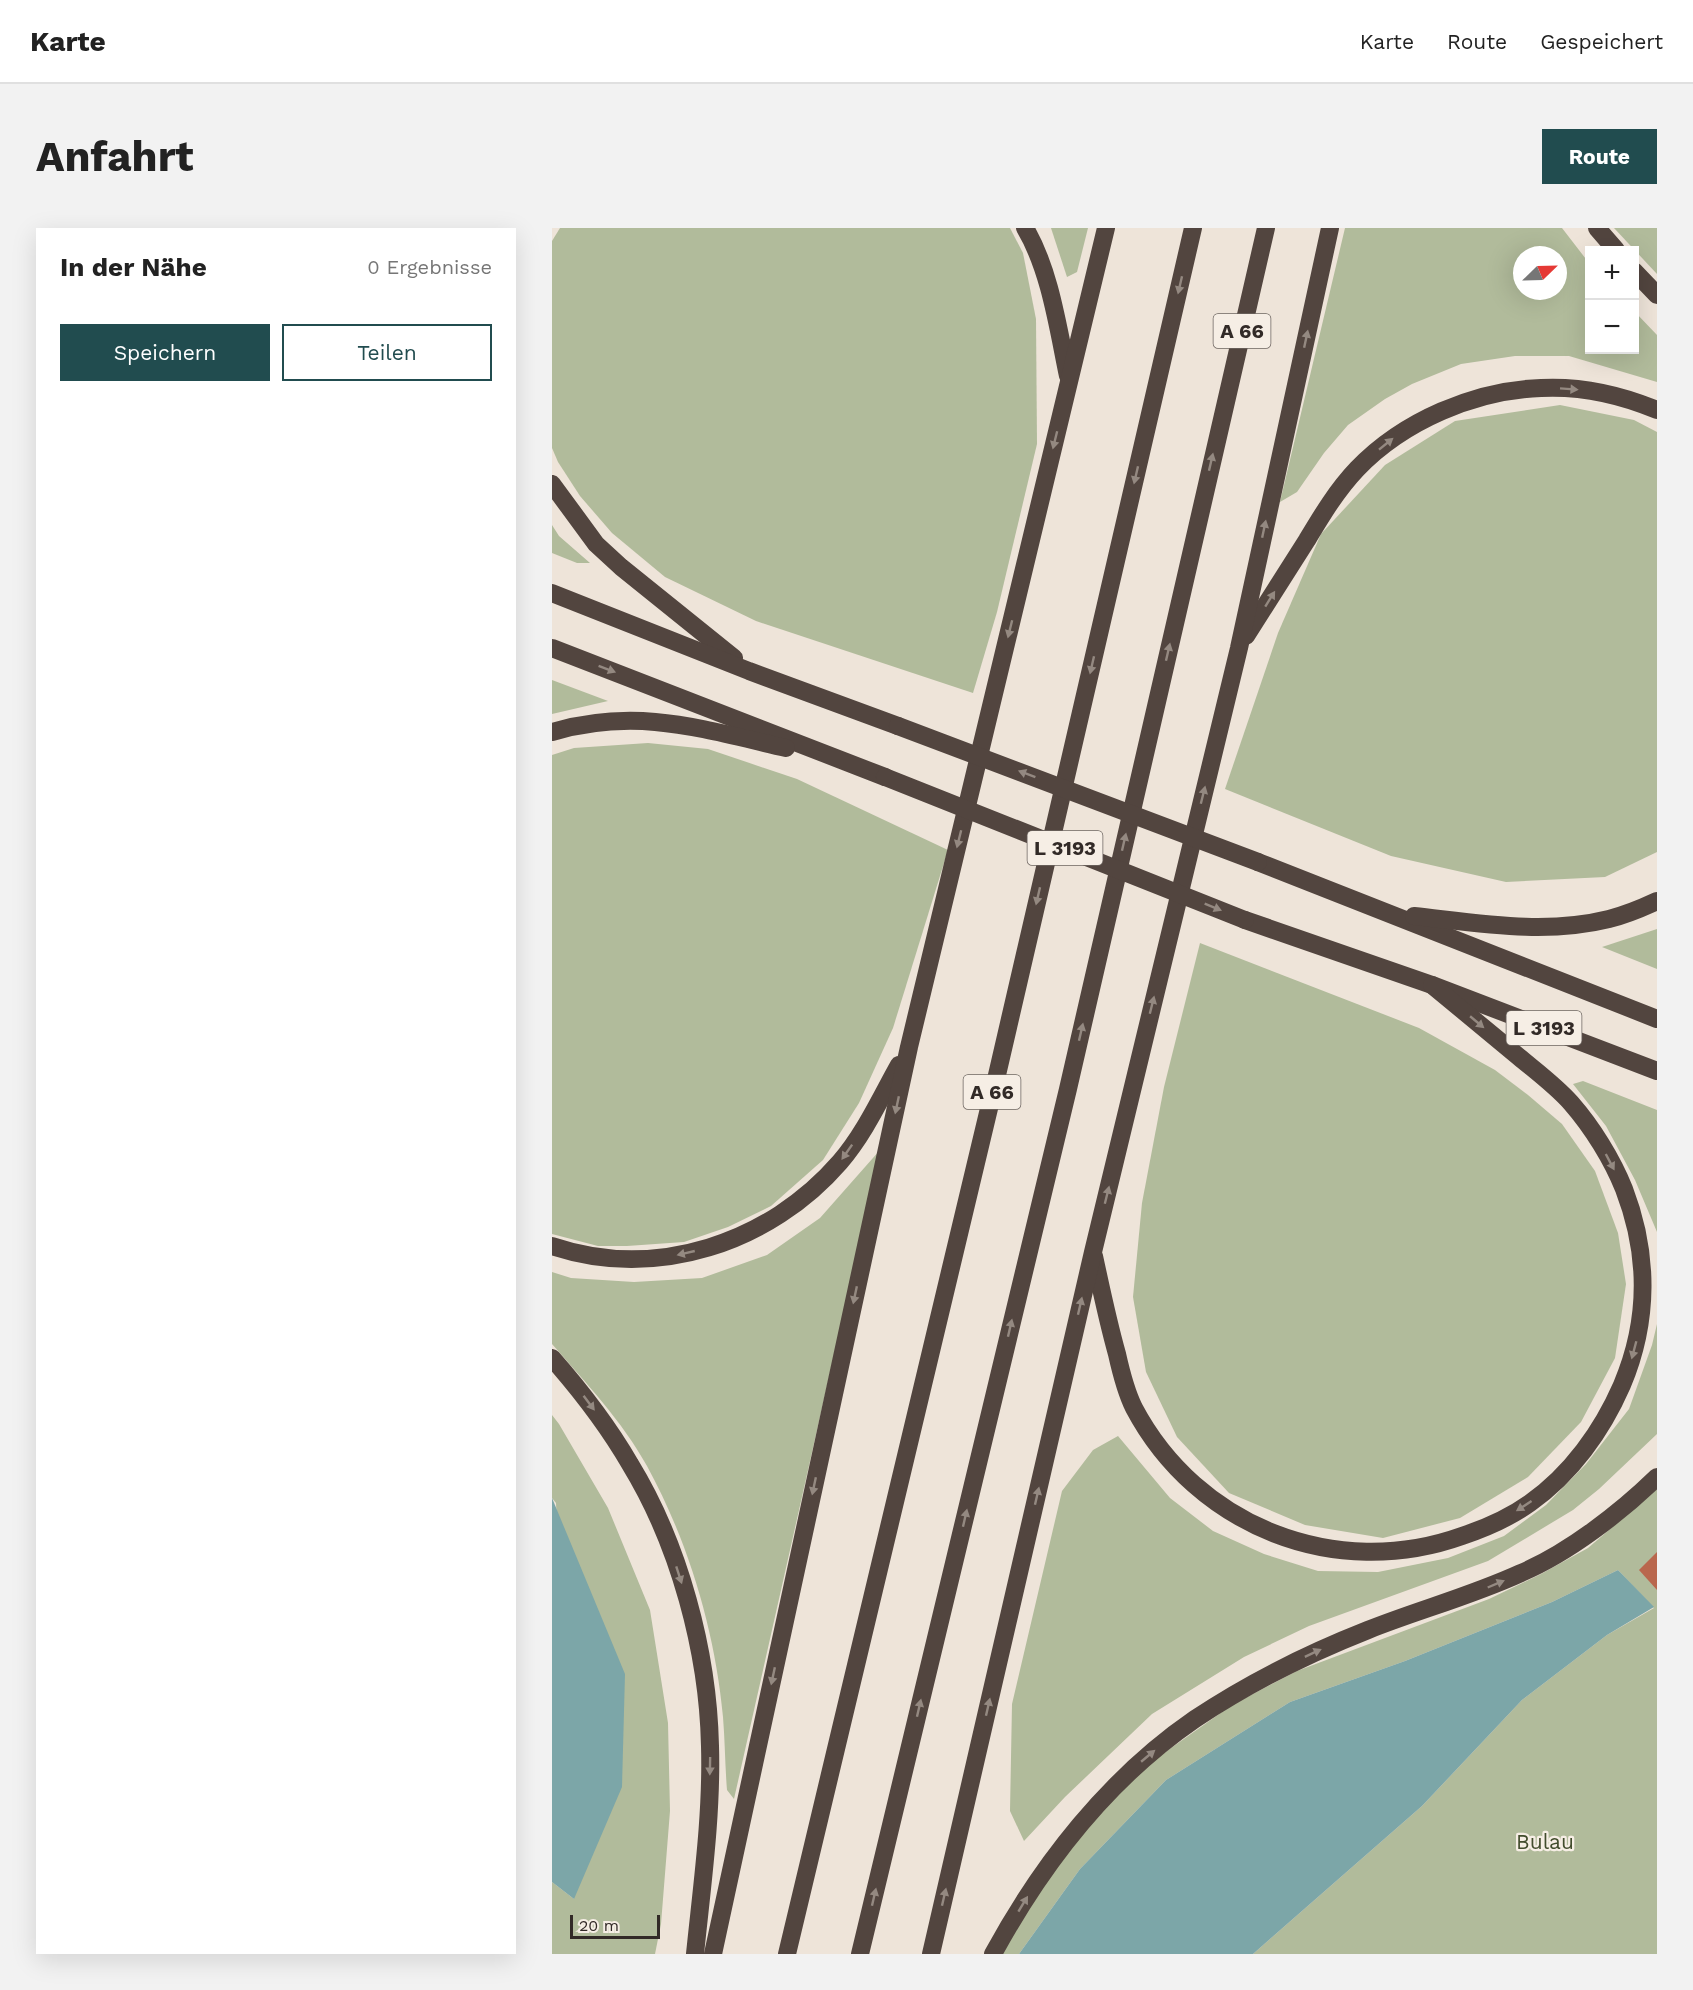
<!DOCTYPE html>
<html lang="de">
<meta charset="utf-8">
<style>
body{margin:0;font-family:"Work Sans",sans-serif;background:#f2f2f2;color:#222}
.controls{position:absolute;right:18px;top:18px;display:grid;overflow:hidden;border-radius:0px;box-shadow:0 6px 24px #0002}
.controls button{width:54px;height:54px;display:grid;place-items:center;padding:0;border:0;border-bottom:2px solid #e0e0e0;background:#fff;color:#222;font:30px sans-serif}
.compass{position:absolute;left:961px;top:18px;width:54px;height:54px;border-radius:50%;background:#fff;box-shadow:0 6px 24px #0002;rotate:67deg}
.scale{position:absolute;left:18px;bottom:15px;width:90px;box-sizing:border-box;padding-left:6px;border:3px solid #322a27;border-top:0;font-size:16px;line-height:21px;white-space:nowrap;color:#322a27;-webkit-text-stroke:4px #f6eee5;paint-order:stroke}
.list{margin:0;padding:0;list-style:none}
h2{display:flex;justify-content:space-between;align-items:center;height:78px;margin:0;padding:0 24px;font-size:26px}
h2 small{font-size:20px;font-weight:400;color:#767676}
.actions{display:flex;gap:12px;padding:18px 24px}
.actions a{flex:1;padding:14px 0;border:2px solid #214c4f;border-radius:0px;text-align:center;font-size:21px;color:#214c4f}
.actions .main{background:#214c4f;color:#fff}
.map{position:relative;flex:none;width:1105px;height:1726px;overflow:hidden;border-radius:0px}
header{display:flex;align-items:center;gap:36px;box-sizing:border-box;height:84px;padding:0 30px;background:#fff;border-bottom:2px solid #e0e0e0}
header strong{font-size:28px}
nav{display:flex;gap:33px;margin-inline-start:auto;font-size:21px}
.intro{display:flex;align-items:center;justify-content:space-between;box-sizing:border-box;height:144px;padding:0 36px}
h1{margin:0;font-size:42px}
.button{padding:15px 27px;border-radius:0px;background:#214c4f;color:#fff;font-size:21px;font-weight:700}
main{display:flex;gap:36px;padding:0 36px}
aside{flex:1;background:#fff;border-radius:0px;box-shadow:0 6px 24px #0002}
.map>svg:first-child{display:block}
.green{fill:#b1bb9b;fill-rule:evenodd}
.water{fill:#7ca6a8}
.building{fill:#b9674d}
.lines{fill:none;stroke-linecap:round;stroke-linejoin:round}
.highway{stroke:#52453f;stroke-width:18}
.highway-bridge{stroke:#52453f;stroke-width:18}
.oneway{fill:#948981}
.labels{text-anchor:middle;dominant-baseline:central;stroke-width:4.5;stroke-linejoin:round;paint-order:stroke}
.shield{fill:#f6eee5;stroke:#6d6560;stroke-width:1.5}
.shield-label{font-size:20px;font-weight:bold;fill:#322a27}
.park-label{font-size:21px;fill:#424d2d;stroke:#f6eee5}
</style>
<header>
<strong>Karte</strong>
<nav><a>Karte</a><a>Route</a><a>Gespeichert</a></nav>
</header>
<div class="intro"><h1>Anfahrt</h1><a class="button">Route</a></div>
<main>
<aside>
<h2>In der Nähe<small>0 Ergebnisse</small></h2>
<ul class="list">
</ul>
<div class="actions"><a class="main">Speichern</a><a>Teilen</a></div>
</aside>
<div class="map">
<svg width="1105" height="1726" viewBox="0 0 1105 1726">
<rect width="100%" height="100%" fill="#eee4d9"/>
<g class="green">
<path d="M8 0H458L471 25 484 91 485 216 445 384 421 465 204 393 113 349 60 305 28 268 6 234 0 220V13Z"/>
<path d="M499 0H536L525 44 515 49Z"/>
<path d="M793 0H1010L1037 35 1038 122H1082L1083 84 1105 107V154L1017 128H963L909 136 860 156 833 171 796 197 772 225 745 264 728 274ZM970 27H1006V63H970Z"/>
<path d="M1062 0H1105V46Z"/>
<path d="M1008 177 1082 192 1105 204V624L1053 649 954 654 839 628 673 561 726 405 769 306 833 237 903 193Z"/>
<path d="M0 297 7 308 38 335H25L0 325Z"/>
<path d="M0 452 56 473 0 486Z"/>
<path d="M96 515 156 521 245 551 396 622 341 800 307 875 271 932 219 978 176 999 132 1014 75 1018H46L0 1006V527L22 520Z"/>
<path d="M1105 701V741L1050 719Z"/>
<path d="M648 715 867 800 943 842 976 867 1010 896 1043 943 1066 1005 1074 1056 1063 1130 1029 1194 976 1249 908 1290 831 1310 753 1297 677 1265 625 1209 594 1144 581 1069 590 975 612 859Z"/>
<path d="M1031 853 1105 882V1004L1083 952 1054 898 1021 856Z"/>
<path d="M328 922 182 1571 175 1562C173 1538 173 1513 171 1489 163 1403 137 1315 95 1238 70 1193 34 1155 0 1116V1044L19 1050 82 1054 150 1050 215 1027 268 990Z"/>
<path d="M1105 1096V1206L1047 1261 1021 1282 936 1333 757 1398 692 1429 600 1486 513 1569 472 1613 458 1583 460 1476 510 1263 541 1222 566 1208 618 1270 661 1303 712 1326 766 1343 826 1344 896 1330 952 1308 994 1277 1034 1236 1077 1181 1100 1117Z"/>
<path d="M0 1187 7 1196 56 1280 98 1382 116 1495 118 1583 109 1696 103 1726H0V1654L22 1671 4 1275 0 1270Z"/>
<path d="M1105 1261V1726H701L870 1578 970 1472 1055 1407 1102 1380 1066 1342 1000 1374 853 1433 738 1474 614 1552 528 1641 467 1726H443L501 1634 585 1544 680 1477 745 1443 937 1371 989 1346 1036 1320Z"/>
</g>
<g class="water">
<path d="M0 1270 73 1446 70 1559 22 1671 0 1654Z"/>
<path d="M1066 1342 1102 1379 1055 1407 970 1472 870 1578 701 1726H467L528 1641 614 1552 738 1474 853 1433 1000 1374Z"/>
</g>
<path class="building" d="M1105 1324V1362L1087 1342Z"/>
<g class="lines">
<g class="highway">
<path d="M473 0C498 42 506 100 516 148"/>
<path d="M1045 0 1064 22"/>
<path d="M1082 43 1105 67"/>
<path d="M0 256 44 316 69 339 182 430"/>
<path d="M0 365 197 443 346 498"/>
<path d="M694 408C714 376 735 344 755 312 770 287 785 262 805 241 851 193 923 162 989 160 1028 158 1069 167 1105 182"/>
<path d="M0 420 333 549"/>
<path d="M0 504C86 479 150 501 234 520"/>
<path d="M706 634 1105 791"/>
<path d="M862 688C926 695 993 707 1057 691 1073 687 1090 680 1105 673"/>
<path d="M693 692 880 757 1105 843"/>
<path d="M0 1018C104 1053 218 1015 288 934 313 905 329 869 347 837"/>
<path d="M542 1028C549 1061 556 1094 565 1126 569 1144 574 1164 582 1180 645 1299 784 1353 910 1308 934 1300 957 1290 978 1275 1019 1246 1050 1203 1070 1157 1097 1093 1097 1026 1072 961 1060 931 1040 899 1019 875 1004 858 985 844 967 829 938 805 909 781 880 757"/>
<path d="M0 1130C29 1163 56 1198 78 1236 127 1316 156 1423 158 1518 160 1587 150 1657 143 1726"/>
<path d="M161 1726 357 819 554 0"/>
<path d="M235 1726 445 847 641 0"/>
<path d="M308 1726 516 861 714 0"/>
<path d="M379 1726 541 1024 687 420 778 0"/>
<path d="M441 1726C490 1636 557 1550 643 1491 697 1455 755 1426 816 1402 866 1382 919 1368 969 1345 1016 1325 1068 1285 1105 1249"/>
</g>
<g class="highway-bridge">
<path d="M346 498 706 634"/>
<path d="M333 549 693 692"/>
</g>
</g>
<defs><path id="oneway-solid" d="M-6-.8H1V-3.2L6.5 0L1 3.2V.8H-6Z" transform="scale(1.5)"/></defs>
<g class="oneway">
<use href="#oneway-solid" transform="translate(628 57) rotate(103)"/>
<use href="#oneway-solid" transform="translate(754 111) rotate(-78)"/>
<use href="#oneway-solid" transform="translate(1017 161) rotate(4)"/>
<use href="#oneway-solid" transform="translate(503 212) rotate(104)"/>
<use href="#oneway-solid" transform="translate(834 216) rotate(-39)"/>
<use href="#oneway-solid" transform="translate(659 234) rotate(-77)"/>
<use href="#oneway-solid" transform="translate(584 247) rotate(103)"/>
<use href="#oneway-solid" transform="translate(712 301) rotate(-78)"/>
<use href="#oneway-solid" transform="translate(718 371) rotate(-58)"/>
<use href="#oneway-solid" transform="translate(458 401) rotate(104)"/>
<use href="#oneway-solid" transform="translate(616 424) rotate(-77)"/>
<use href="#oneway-solid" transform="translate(540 437) rotate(103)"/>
<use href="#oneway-solid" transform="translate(55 441) rotate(21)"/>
<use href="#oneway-solid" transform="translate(475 546) rotate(-159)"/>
<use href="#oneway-solid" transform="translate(651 567) rotate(-76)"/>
<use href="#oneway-solid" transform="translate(407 611) rotate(104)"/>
<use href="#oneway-solid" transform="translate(572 614) rotate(-77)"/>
<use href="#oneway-solid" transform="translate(486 668) rotate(103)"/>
<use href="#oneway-solid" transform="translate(661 679) rotate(22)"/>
<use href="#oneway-solid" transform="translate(600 777) rotate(-76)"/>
<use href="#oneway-solid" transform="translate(925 794) rotate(40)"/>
<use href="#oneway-solid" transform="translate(529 804) rotate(-77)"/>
<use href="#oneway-solid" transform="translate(345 877) rotate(102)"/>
<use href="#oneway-solid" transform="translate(295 924) rotate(125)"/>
<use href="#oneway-solid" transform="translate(1058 934) rotate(62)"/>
<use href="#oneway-solid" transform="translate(555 967) rotate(-76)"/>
<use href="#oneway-solid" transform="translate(134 1025) rotate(167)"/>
<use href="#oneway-solid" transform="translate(303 1067) rotate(102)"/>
<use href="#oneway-solid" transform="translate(528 1078) rotate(-77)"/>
<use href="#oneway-solid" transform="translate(458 1100) rotate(-77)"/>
<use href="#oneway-solid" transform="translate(1082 1122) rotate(105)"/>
<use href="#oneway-solid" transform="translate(37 1175) rotate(53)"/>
<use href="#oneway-solid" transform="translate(262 1258) rotate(102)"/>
<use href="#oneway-solid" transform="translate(485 1268) rotate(-77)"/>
<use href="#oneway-solid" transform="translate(972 1278) rotate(147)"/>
<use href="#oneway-solid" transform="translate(413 1290) rotate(-77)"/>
<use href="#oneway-solid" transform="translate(127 1347) rotate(72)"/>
<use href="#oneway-solid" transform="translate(944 1356) rotate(-23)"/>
<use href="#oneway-solid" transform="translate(761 1425) rotate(-25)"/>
<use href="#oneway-solid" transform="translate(221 1448) rotate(102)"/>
<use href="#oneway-solid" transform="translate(436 1479) rotate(-77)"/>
<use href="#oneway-solid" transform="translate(367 1480) rotate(-77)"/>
<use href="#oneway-solid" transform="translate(596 1528) rotate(-40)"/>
<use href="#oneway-solid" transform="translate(158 1538) rotate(91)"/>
<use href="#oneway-solid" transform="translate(322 1669) rotate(-77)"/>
<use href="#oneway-solid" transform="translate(392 1669) rotate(-77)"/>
<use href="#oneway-solid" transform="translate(471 1676) rotate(-59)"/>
</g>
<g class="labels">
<g class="shield">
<rect x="661.5" y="86" width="57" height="34" rx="4.5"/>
<rect x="475.5" y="603" width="75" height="34" rx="4.5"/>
<rect x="954.5" y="783" width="75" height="34" rx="4.5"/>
<rect x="411.5" y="847" width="57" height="34" rx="4.5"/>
</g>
<g class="shield-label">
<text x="690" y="103">A 66</text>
<text x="513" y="620">L 3193</text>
<text x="992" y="800">L 3193</text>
<text x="440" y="864">A 66</text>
</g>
<g class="park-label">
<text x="993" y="1613">Bulau</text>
</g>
</g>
</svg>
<div class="controls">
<button>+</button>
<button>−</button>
</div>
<svg class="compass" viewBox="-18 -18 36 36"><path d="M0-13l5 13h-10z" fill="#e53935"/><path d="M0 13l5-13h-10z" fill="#767676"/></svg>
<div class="scale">20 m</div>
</div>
</main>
